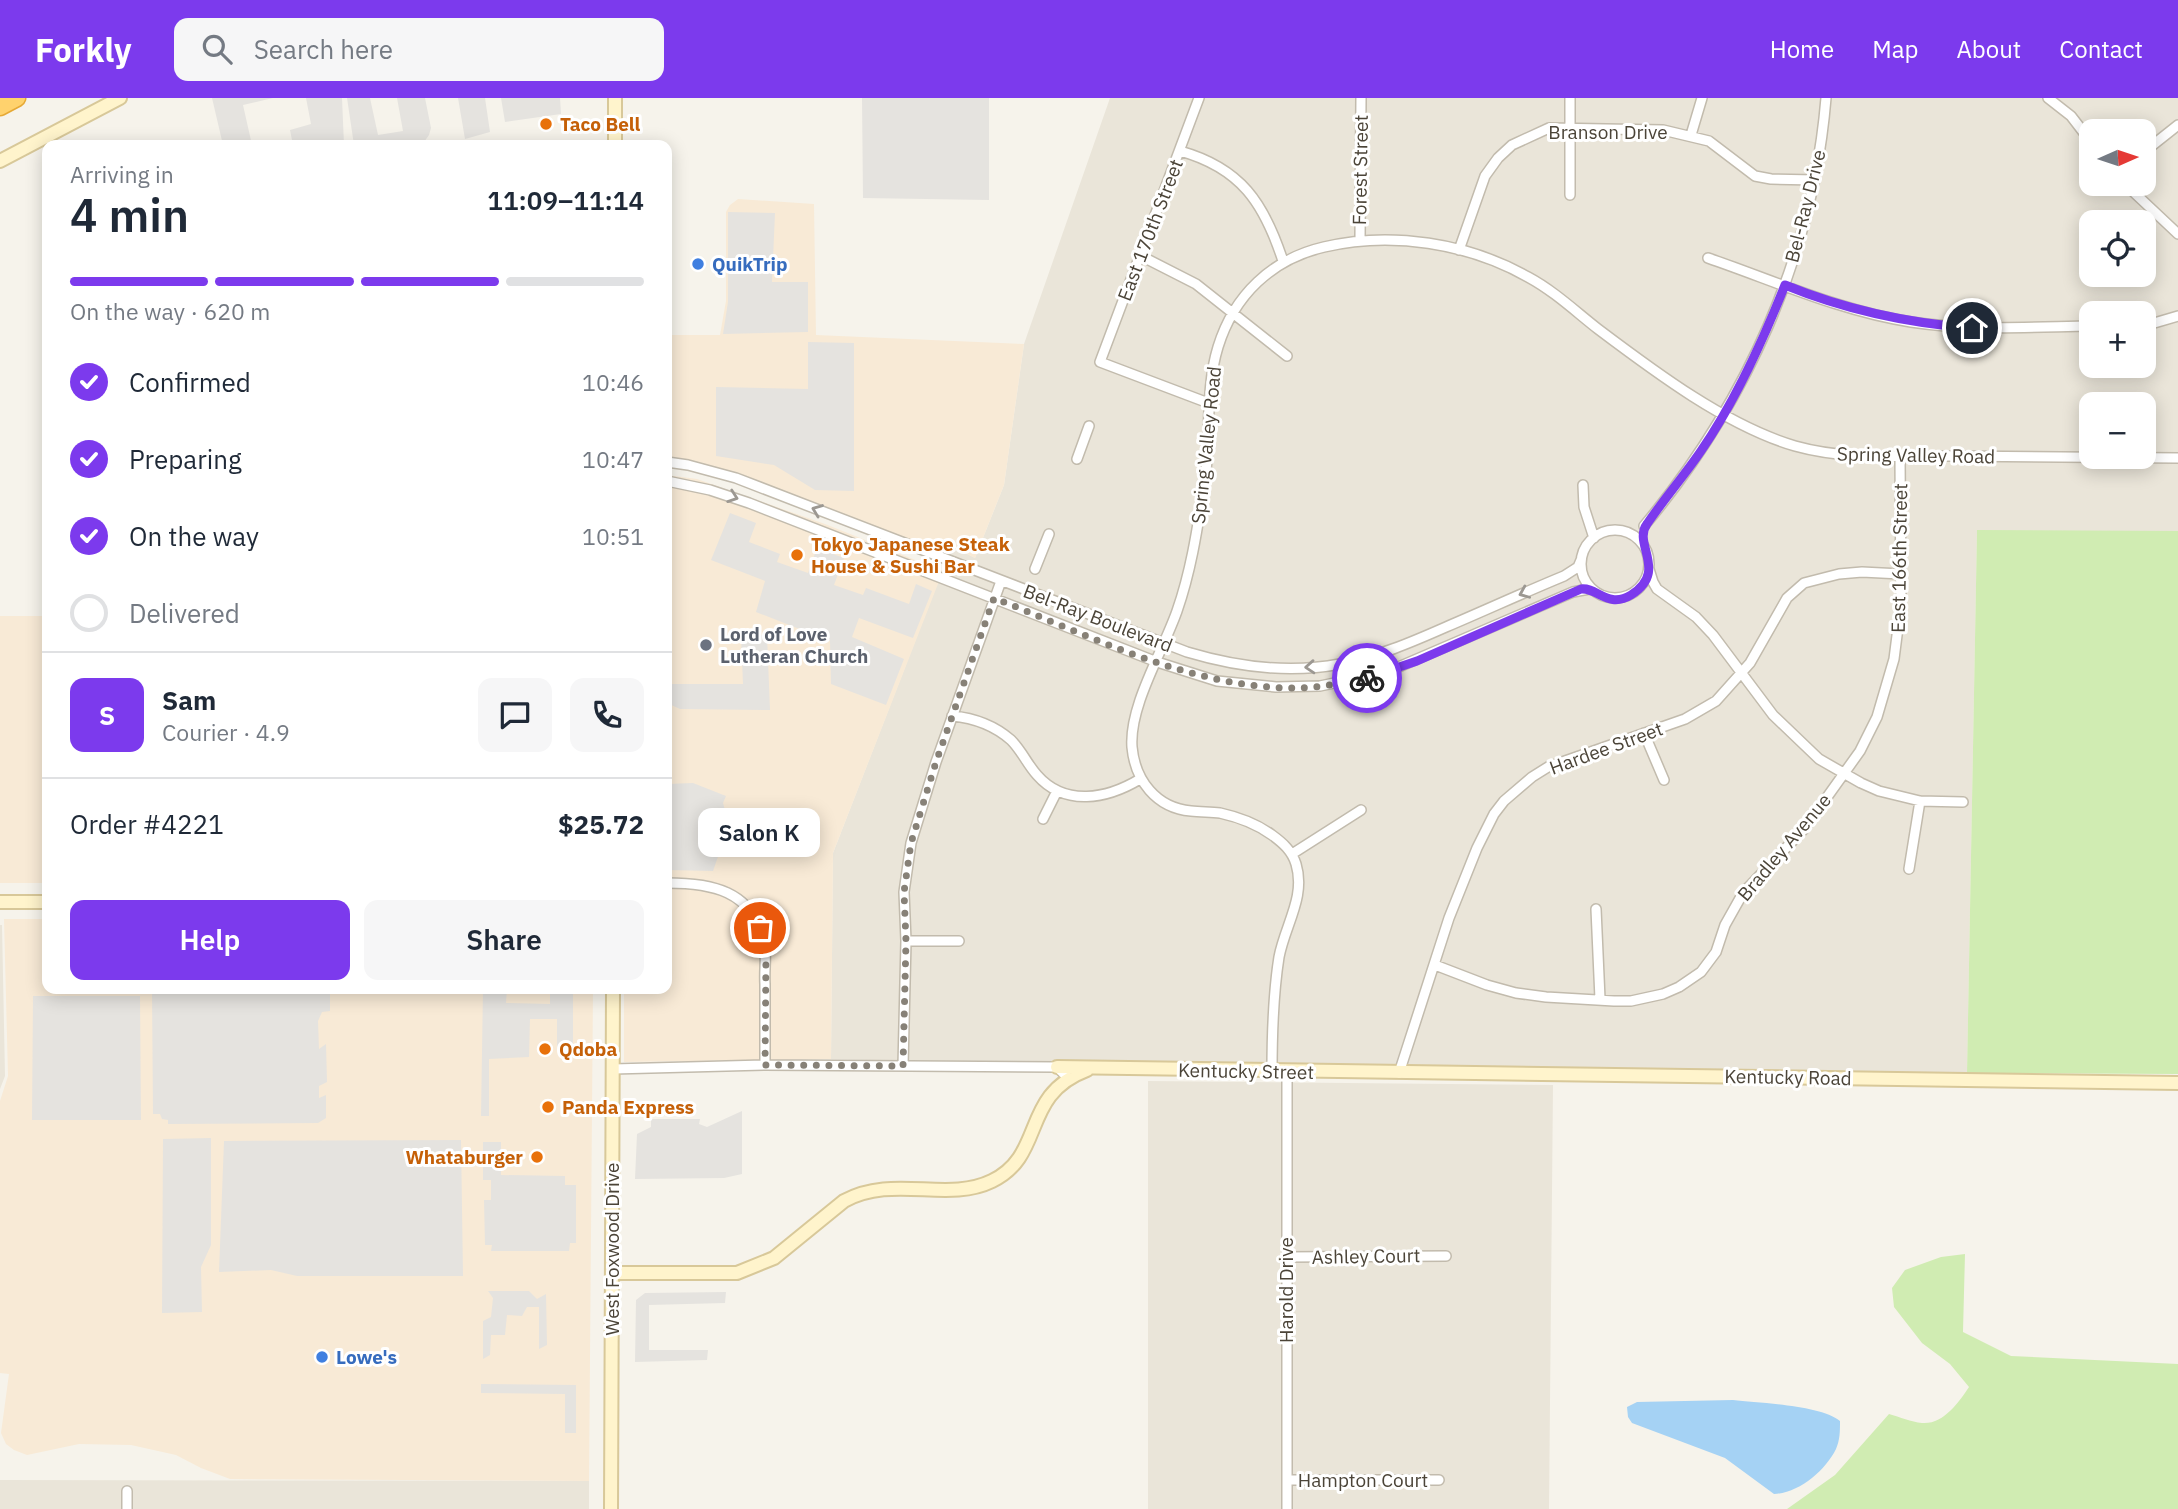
<!DOCTYPE html>
<meta charset="utf-8">
<style>
body{margin:0;font-family:"IBM Plex Sans",sans-serif;background:#f6f6f7;color:#1f2937;height:100vh;display:flex;flex-direction:column;font-size:26px;white-space:nowrap}
*{box-sizing:border-box;margin:0}
p{font-size:23px;color:#747a83}
.icon{flex:none;width:38px;height:38px;fill:none;stroke:currentColor;stroke-width:2;stroke-linecap:round;stroke-linejoin:round}
.map{position:relative;flex:1;overflow:hidden}
.sheet{position:absolute;left:42px;top:42px;width:630px;height:854px;display:flex;flex-direction:column;background:#fff;border-radius:14px;box-shadow:0 4px 18px #0003}
.sheet>*{flex:none}
.needle{width:46px;rotate:87deg}
.controls{position:absolute;left:2079px;top:21px;display:grid;gap:14px}
.controls a{display:grid;place-items:center;width:77px;height:77px;border-radius:14px;background:#fff;box-shadow:0 4px 18px #0003;font-size:35px}
.pin{position:absolute;display:grid;place-items:center;width:60px;height:60px;color:#fff;margin:-30px;border:4px solid #fff;border-radius:50%;box-shadow:0 2px 7px #0007}
.courier{position:absolute;display:grid;place-items:center;width:70px;height:70px;margin:-35px;border:5px solid #7c3aed;border-radius:50%;background:#fff;color:#222;box-shadow:0 2px 9px #0007}
.bubble{position:absolute;height:49px;border-radius:14px;background:#fff;box-shadow:0 4px 18px #0003;font-size:23px;font-weight:600;line-height:49px;text-align:center}
.overview em{font-style:normal;font-weight:600}
.overview div{display:flex;flex-direction:column-reverse}
.overview{display:flex;align-items:center;justify-content:space-between;height:119px;padding:0 28px}
h1{font-size:46px;font-weight:600;line-height:52px}
.bar{display:grid;grid-template-columns:repeat(4,1fr);gap:10px 7px;align-content:center;height:84px;padding:0 28px}
.bar i{height:9px;border-radius:5px;background:#e0e1e3}
.bar .active{background:#7c3aed}
.bar p{grid-column:span 4}
.line{display:flex;align-items:center;gap:18px;padding:0 28px;border-top:2px solid #e0e1e3}
.line div{flex:1}
.round{display:grid;place-items:center;flex:none;width:74px;height:74px;border-radius:14px;background:#f6f6f7}
ol{padding:0 28px;list-style:none}
li{display:flex;align-items:center;gap:21px;height:77px}
li p{margin-inline-start:auto}
li .icon{padding:7px;border-radius:50%;background:#7c3aed;color:#fff;stroke-width:4}
li:last-child{color:#747a83}
li i{width:38px;height:38px;border:4px solid #e0e1e3;border-radius:50%}
.cta{display:flex;gap:14px;margin-top:auto;padding:14px 28px}
.cta a{flex:1;height:80px;border-radius:14px;background:#7c3aed;color:#fff;font-size:28px;font-weight:600;line-height:80px;text-align:center}
.cta a+a{background:#f6f6f7;color:#1f2937}
header{display:flex;align-items:center;gap:42px;box-sizing:border-box;height:98px;padding:0 35px;background:#7c3aed;color:#fff}
header strong{font-size:33px}
nav{display:flex;gap:38px;margin-inline-start:auto;font-size:24px}
.search{width:490px;height:63px;background:#f6f6f7;display:flex;align-items:center;gap:18px;box-sizing:border-box;padding:0 24px;border-radius:14px;color:#747a83;font-size:26px}
.map>svg:first-child{display:block}
</style>
<header>
<strong>Forkly</strong>
<div class="search"><svg class="icon" aria-label="search" viewBox="0 0 24 24"><circle cx="10" cy="10" r="6"/><path d="M15 15l6 6"/></svg>Search here</div>
<nav><a>Home</a><a>Map</a><a>About</a><a>Contact</a></nav>
</header>
<div class="map">
<svg width="2178" height="1411" viewBox="0 0 2178 1411">
<rect width="100%" height="100%" fill="#f6f3eb"/>
<path fill="#eae5d9" fill-rule="evenodd" d="M1110,0h1068v433h-201l-10,542 -937,-9 -199,-5 2,-206 119,-307 23,12 29,-73 20,-141zM2091,33h53v53h-53zM2091,124h53v53h-53zM2091,215h53v53h-53zM2091,306h53v53h-53z
M0,827h2l3,151 -5,13z
M1148,983l405,4 -4,424h-401z
M0,1382l589,1v28h-589z"/>
<path fill="#f8ead6" d="M738,101l76,5 2,131 208,9 -20,141 -29,73 -22,-11 -5,10 -206,-81 -75,-17v-124h53l6,-34v-89l4,-7z
M667,377l30,4 128,45 118,47 -110,282 -2,206 -207,3v-73h43z
M47,518v267h-47v-267z
M4,821h43v70h546l-4,492 -359,-2 -29,-11 -25,-13 -45,-10 -52,-1 -52,11 -13,-5 -8,-6 -5,-11 8,-59 -9,-1v-272l8,-25z"/>
<path fill="#d0ecb2" d="M1977,432l201,1v543l-211,-1z
M1965,1156l-2,78 48,24 167,8v145h-391l48,-34 54,-61c11,3 22,8 33,9 21,2 37,-21 47,-36l-19,-23 -28,-21 -28,-36 -2,-19 13,-18 36,-13z"/>
<path fill="#e5e3df" d="M212,0h61l-30,7 9,40h-29z
M306,0h36l2,47h-51l-3,-15 21,-6z
M347,0h23l8,37 25,-4 -6,-33h28l6,30 -2,7 -7,10h-68z
M458,0h27l5,34 -25,7z
M501,0h59l1,16 -56,8z
M862,0h127v102l-126,-2z
M728,114l47,1 -3,69h36v50l-85,2 5,-32z
M808,244l46,1v148l-39,-1 -41,-25 -58,-9v-69l92,2z
M730,415l26,10 -7,19 31,12 -3,8 31,11 9,-25 27,10 -10,27 29,10 3,-7 43,16 7,-20 16,7 -19,47 -54,-20 -7,19 52,22 -18,46 -55,-21 -1,-43 -74,-29 9,-31 -54,-21z
M767,537l3,75 -90,-1 -13,-6v-19h76l-2,-48z
M693,685l33,13 -3,7 6,22 -16,46 -46,-1v-86z
M152,891h178v22l-8,1 -4,9 1,28 7,-5 1,38 -8,4v12l7,-3v23l-8,5 -150,1v-4l-6,-1 -2,-5h-7z
M483,891h24l-1,14 44,1v-15h23v62l-16,1v-33h-27l-1,38 -40,2v57h-8z
M33,898h107l1,124h-109z
M742,1013v63l-18,4 -89,1 2,-45 14,-7v-8h49l-1,5 8,3z
M211,1040v107l-10,22 1,45 -40,1 1,-174z
M461,1042l2,136h-166l-26,-6 -52,2 5,-131z
M483,1044h18v33l64,1v9h11v58h-6l-1,8h-78l1,-6h-7l-1,-45h7v-20h-8z
M488,1193h41l8,8 9,-5 1,51 -8,4v-42h-12l-5,9 -15,-1 -2,20h-14l-1,20 -7,4v-38l8,-4 2,-19z
M726,1194l-1,11 -76,2v45h59l-1,10 -72,2 1,-62 9,-7z
M481,1286l95,1v48h-11v-39l-84,-1z"/>
<path fill="#a5d2f4" d="M1733,1302c26,3 88,5 107,21 0,10 0,19 -4,28 -11,22 -37,44 -62,45l-49,-36 -93,-35 -4,-6 -1,-10 10,-5z"/>
<g fill="none" stroke-linecap="round" stroke-linejoin="round">
<g stroke="#c2bbad" stroke-width="12">
<path id="street" d="M1199,0l-99,264 111,42
M2048,0l23,18 20,26
M1691,37l11,-37
M1180,53c61,17 84,52 103,110
M2144,54l34,-27
M2125,86l53,50
M1570,97v-97
M1360,143l1,-143
M1459,152l26,-74 13,-18 14,-13 37,-17 114,2 46,11 46,35 16,3 44,1
M1141,158l55,28 91,72
M1708,160c67,23 132,53 203,64 59,9 120,5 180,4
M2144,228l34,-10
M1077,361l12,-33
M667,364l21,3 48,13 451,174c50,15 101,22 153,12 37,-7 72,-22 106,-37 40,-17 79,-35 118,-51l14,-9 3,-7
M667,383l43,9 39,13 408,159 60,19 59,6 44,-1 67,-14 186,-80 16,-3
M1583,387l1,22 10,31
M1644,428c101,-121 169,-269 182,-428
M1581 466a34 34 0 1 1 68 0a34 34 0 1 1-68 0Z
M1035,471l14,-35
M1649,471l4,13 4,7 39,28 17,18 60,80 46,44 42,24 18,8 41,10 43,1
M952,618c22,2 43,10 59,24 11,11 16,24 26,35 28,32 70,24 103,4
M1644,635l20,47
M1043,721l14,-28
M1292,756l69,-44
M1909,771l11,-68
M667,785c44,0 85,7 97,58 3,14 0,28 1,43 0,27 0,54 0,81
M1596,811l4,90
M906,843h53
M1435,867l52,20 29,8 30,4 68,4h17l32,-7 16,-7 22,-15 15,-20 9,-27 18,-32 62,-65 55,-77 17,-34 17,-58 7,-55 -1,-148
M903,968l3,-125 -2,-49 7,-49 25,-81 65,-181
M613,971l152,-4 292,2 12,12
M1287,973v438
M1272,974c0,-39 1,-77 7,-115 6,-32 27,-60 17,-93 -4,-13 -13,-21 -24,-29 -15,-11 -34,-18 -52,-22 -10,-1 -19,-1 -29,-2 -35,-3 -56,-31 -59,-64 -3,-41 31,-96 45,-136 15,-43 21,-87 28,-131 6,-44 0,-91 13,-133 16,-52 54,-88 106,-100 67,-16 144,-4 204,30 26,14 47,34 70,52 57,43 129,97 197,117 50,14 101,10 153,10 76,1 153,2 230,2
M1399,975l50,-155 28,-70 17,-34 10,-13 28,-24 16,-10 137,-48 31,-18 34,-38 37,-65 17,-15 35,-9 23,-2 39,2
M1286,1159l160,-1
M1287,1382h152
M127,1393v18"/>
</g>
<g stroke="#d8c899" stroke-width="16">
<path id="secondary" d="M615,47v-47
M0,63l120,-63
M0,804h47
M1057,969l1121,16
M612,1175h125l37,-15 70,-57c49,-27 103,2 148,-20 54,-26 28,-86 95,-111
M611,1411l2,-520"/>
</g>
<g stroke="#e6a935" stroke-width="19">
<path id="highway" d="M0,9l17,-9"/>
</g>
<use href="#street" stroke="#fff" stroke-width="9"/>
<use href="#secondary" stroke="#fff4cc" stroke-width="12"/>
<use href="#highway" stroke="#ffd26d" stroke-width="16"/>
</g>
<defs><path id="oneway-chevron" d="M-2-3.5L2.5 0L-2 3.5" fill="none" stroke-width="1.6" stroke-linecap="round" stroke-linejoin="round" transform="scale(1.75)"/></defs>
<g stroke="#9c9892">
<use href="#oneway-chevron" transform="translate(733 399) rotate(19)"/>
<use href="#oneway-chevron" transform="translate(817 412) rotate(-159)"/>
<use href="#oneway-chevron" transform="translate(1524 495) rotate(157)"/>
<use href="#oneway-chevron" transform="translate(1310 569) rotate(176)"/>
</g>
<g fill="none" stroke-linecap="round" stroke-linejoin="round">
<path stroke="#878177" stroke-width="7" stroke-dasharray="0 12.6" d="M760,830l6,26 -1,111 138,1 3,-125 -2,-49 7,-49 25,-81 58,-164c94,37 197,90 299,90 25,0 50,-5 74,-10"/>
<path stroke="#7c3aed" stroke-width="9" d="M1367,580l50,-17 164,-72c16,-2 27,20 50,6 38,-24 1,-51 16,-71 17,-25 37,-48 54,-73 35,-51 61,-108 84,-166 61,25 121,38 187,43"/>
</g>
<g fill="#e8710a" stroke="#fff" stroke-width="2.5">
<circle cx="546" cy="26" r="7"/>
<circle cx="797" cy="457" r="7"/>
<circle cx="545" cy="951" r="7"/>
<circle cx="548" cy="1009" r="7"/>
<circle cx="537" cy="1059" r="7"/>
</g>
<g fill="#3f7fe0" stroke="#fff" stroke-width="2.5">
<circle cx="698" cy="166" r="7"/>
<circle cx="322" cy="1259" r="7"/>
</g>
<circle fill="#6b7280" stroke="#fff" stroke-width="2.5" cx="706" cy="547" r="7"/>
<g text-anchor="middle" dominant-baseline="central" stroke-width="6" stroke-linejoin="round" paint-order="stroke">
<g font-size="19" font-weight="bold" fill="#c56008" stroke="#fff" text-anchor="start">
<text x="560" y="26">Taco Bell</text>
<text x="811" y="446">Tokyo Japanese Steak<tspan x="811" dy="22">House &amp; Sushi Bar</tspan></text>
<text x="559" y="951">Qdoba</text>
<text x="562" y="1009">Panda Express</text>
<text x="523" y="1059" text-anchor="end">Whataburger</text>
</g>
<g font-size="19" fill="#4b4438" stroke="#fff">
<text x="1608" y="34">Branson Drive</text>
<text transform="translate(1360 72) rotate(-89)">Forest Street</text>
<text transform="translate(1805 108) rotate(-76)">Bel-Ray Drive</text>
<text transform="translate(1150 132) rotate(-69)">East 170th Street</text>
<text transform="translate(1206 347) rotate(-84)">Spring Valley Road</text>
<text transform="translate(1916 357) rotate(1)">Spring Valley Road</text>
<text transform="translate(1899 460) rotate(-89)">East 166th Street</text>
<text transform="translate(1098 520) rotate(21)">Bel-Ray Boulevard</text>
<text transform="translate(1606 650) rotate(-20)">Hardee Street</text>
<text transform="translate(1784 749) rotate(-50)">Bradley Avenue</text>
<text transform="translate(1246 973) rotate(1)">Kentucky Street</text>
<text transform="translate(1788 979) rotate(1)">Kentucky Road</text>
<text transform="translate(612 1151) rotate(-90)">West Foxwood Drive</text>
<text transform="translate(1366 1158) rotate(-1)">Ashley Court</text>
<text transform="translate(1286 1192) rotate(-90)">Harold Drive</text>
<text x="1363" y="1382">Hampton Court</text>
</g>
<g font-size="19" font-weight="bold" fill="#366cbe" stroke="#fff" text-anchor="start">
<text x="712" y="166">QuikTrip</text>
<text x="336" y="1259">Lowe's</text>
</g>
<g font-size="19" font-weight="bold" fill="#5b616d" stroke="#fff" text-anchor="start">
<text x="720" y="536">Lord of Love<tspan x="720" dy="22">Lutheran Church</tspan></text>
</g>
</g>
</svg>
<div class="controls">
<a><svg class="needle" viewBox="-14 -14 28 28"><path d="M0-13l5 13h-10z" fill="#e53935"/><path d="M0 13l5-13h-10z" fill="#747a83"/></svg></a>
<a><svg class="icon" aria-label="locate" viewBox="0 0 24 24"><circle cx="12" cy="12" r="6"/><path d="M12 2v4M12 18v4M2 12h4M18 12h4"/></svg></a>
<a>+</a>
<a>−</a>
</div>
<div class="pin" style="left:760px;top:830px;background:#ea580c"><svg class="icon" aria-label="bag" viewBox="0 0 24 24"><path d="M5 8h14l-1 12H6zM9 8a3 3 0 0 1 6 0"/></svg></div>
<div class="pin" style="left:1972px;top:230px;background:#1f2937"><svg class="icon" aria-label="home" viewBox="0 0 24 24"><path d="M3 11l9-7 9 7M6 9v11h12V9"/></svg></div>
<div class="courier" style="left:1367px;top:580px"><svg class="icon" aria-label="bike" viewBox="0 0 24 24"><circle cx="6" cy="16" r="4"/><circle cx="18" cy="16" r="4"/><path d="M6 16l4-8h5l3 8M10 8l3 8H6M13 5h3"/></svg></div>
<div class="bubble" style="left:698px;top:710px;width:122px">Salon K</div>
<section class="sheet">
<div class="overview"><div><h1>4 min</h1><p>Arriving in</p></div><em>11:09–11:14</em></div>
<div class="bar"><i class="active"></i><i class="active"></i><i class="active"></i><i></i><p>On the way · 620 m</p></div>
<ol>
<li><svg class="icon" aria-label="check" viewBox="0 0 24 24"><path d="M5 12l5 5 9-10"/></svg>Confirmed<p>10:46</p></li>
<li><svg class="icon" aria-label="check" viewBox="0 0 24 24"><path d="M5 12l5 5 9-10"/></svg>Preparing<p>10:47</p></li>
<li><svg class="icon" aria-label="check" viewBox="0 0 24 24"><path d="M5 12l5 5 9-10"/></svg>On the way<p>10:51</p></li>
<li><i></i>Delivered</li>
</ol>
<div class="line" style="height:126px"><b class="round" style="background:#7c3aed;color:#fff">S</b><div><b>Sam</b><p>Courier · 4.9</p></div><a class="round"><svg class="icon" aria-label="chat" viewBox="0 0 24 24"><path d="M4 5h16v11H9l-5 4z"/></svg></a><a class="round"><svg class="icon" aria-label="phone" viewBox="0 0 24 24"><path d="M5 4h4l2 5-3 2q2 4 5 5l2-3 5 2v4C11 20 4 13 5 4z"/></svg></a></div>
<div class="line" style="height:91px"><div>Order #4221</div><b>$25.72</b></div>
<div class="cta"><a>Help</a><a>Share</a></div>
</section>
</div>
